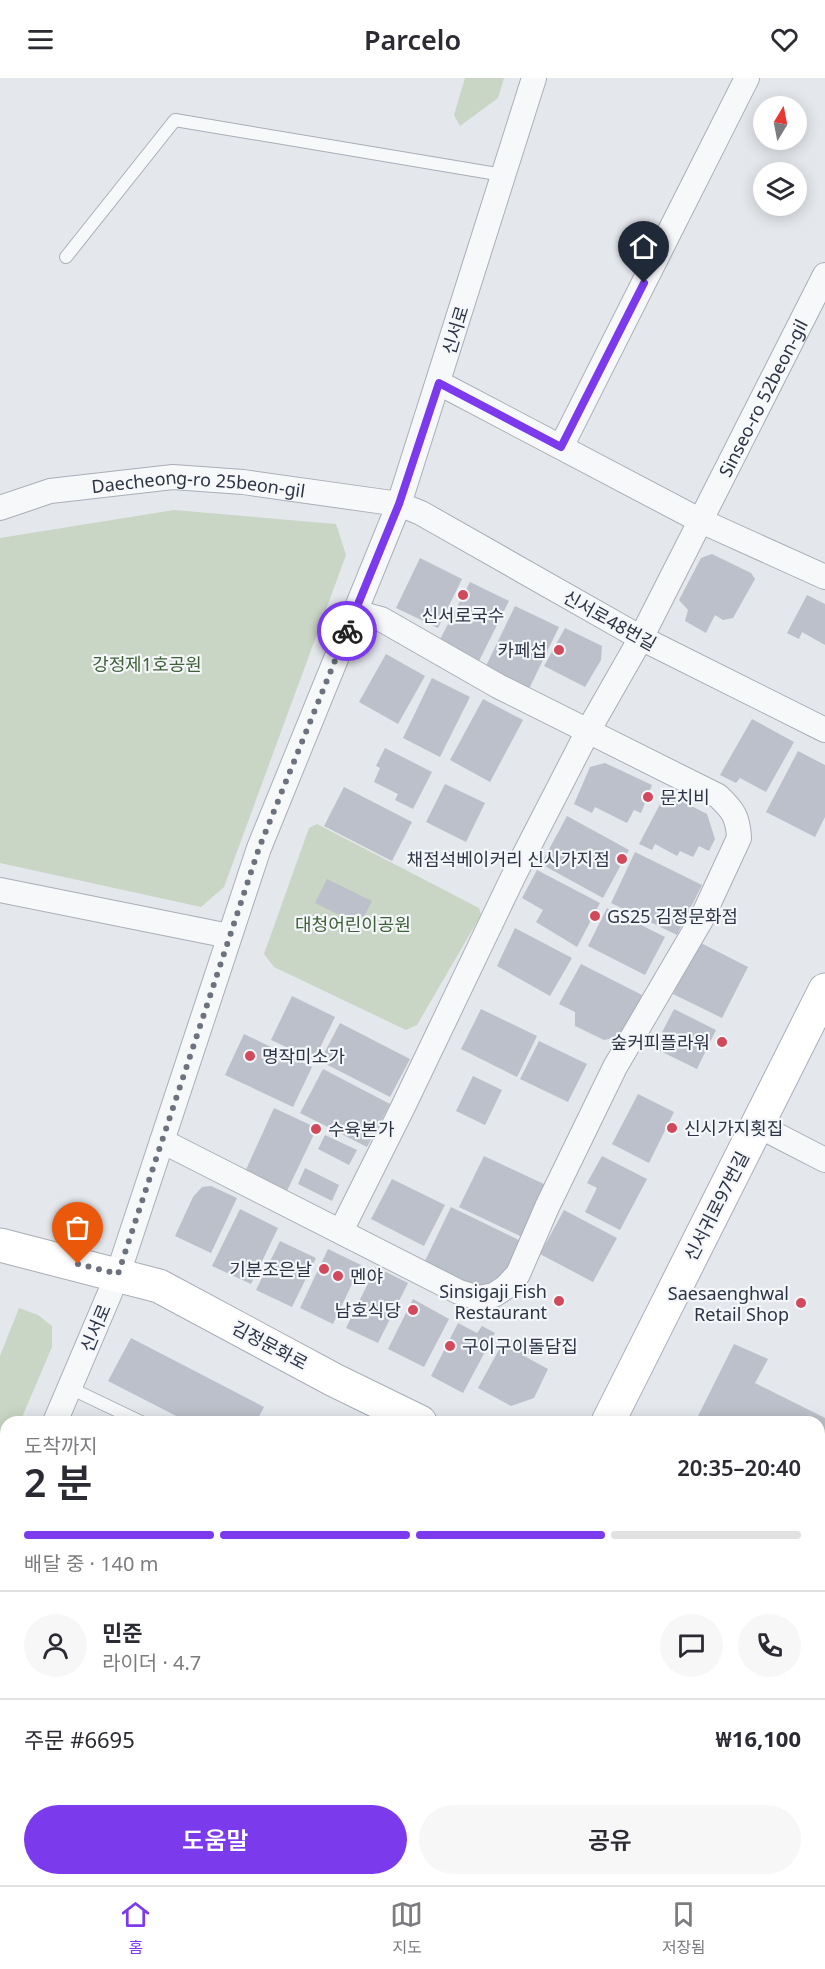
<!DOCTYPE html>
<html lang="ko">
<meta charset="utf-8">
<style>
body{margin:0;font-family:"Noto Sans","Noto Sans KR",sans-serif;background:#f7f7f7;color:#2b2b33;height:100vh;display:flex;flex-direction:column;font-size:22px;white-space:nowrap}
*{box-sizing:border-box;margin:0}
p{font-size:20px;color:#7c7c81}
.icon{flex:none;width:33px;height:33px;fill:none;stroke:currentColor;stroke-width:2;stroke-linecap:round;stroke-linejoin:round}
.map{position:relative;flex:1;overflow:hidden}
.side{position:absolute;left:0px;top:1338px;width:825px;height:470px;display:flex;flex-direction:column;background:#fff;border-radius:18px 18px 0 0;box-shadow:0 3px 15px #0003}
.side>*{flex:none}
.needle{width:39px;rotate:10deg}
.tools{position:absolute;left:753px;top:18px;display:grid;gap:12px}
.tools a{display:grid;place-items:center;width:54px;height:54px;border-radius:50%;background:#fff;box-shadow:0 3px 15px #0003;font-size:30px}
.pin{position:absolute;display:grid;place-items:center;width:51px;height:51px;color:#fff;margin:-62px -26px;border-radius:50% 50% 50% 0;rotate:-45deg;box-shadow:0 0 6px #0007}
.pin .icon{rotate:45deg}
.courier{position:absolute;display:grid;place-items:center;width:60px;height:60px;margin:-30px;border:4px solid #7c3aed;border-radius:50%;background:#fff;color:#222;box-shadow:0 2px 8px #0007}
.head em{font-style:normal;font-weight:600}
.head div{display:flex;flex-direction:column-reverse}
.head{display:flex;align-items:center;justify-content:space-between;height:102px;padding:0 24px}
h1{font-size:39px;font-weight:600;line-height:45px}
.bar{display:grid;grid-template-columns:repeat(4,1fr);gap:9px 6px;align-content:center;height:72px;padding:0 24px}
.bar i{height:8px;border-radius:4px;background:#e1e1e2}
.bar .current{background:#7c3aed}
.bar p{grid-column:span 4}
.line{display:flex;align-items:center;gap:15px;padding:0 24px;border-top:2px solid #e1e1e2}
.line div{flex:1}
.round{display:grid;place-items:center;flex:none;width:63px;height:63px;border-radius:32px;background:#f7f7f7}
.primary-button{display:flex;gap:12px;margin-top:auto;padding:12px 24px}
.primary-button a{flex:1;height:69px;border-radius:36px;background:#7c3aed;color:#fff;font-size:24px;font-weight:600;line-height:69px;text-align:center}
.primary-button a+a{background:#f7f7f7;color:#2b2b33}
header{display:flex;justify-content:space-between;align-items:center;height:78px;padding:0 24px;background:#fff;font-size:27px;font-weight:600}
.menu{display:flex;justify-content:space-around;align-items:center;height:84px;border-top:2px solid #e1e1e2;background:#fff;font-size:16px;color:#7c7c81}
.menu a{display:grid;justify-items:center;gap:3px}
.menu .current{color:#7c3aed}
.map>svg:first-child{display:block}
</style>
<header><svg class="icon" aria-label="menu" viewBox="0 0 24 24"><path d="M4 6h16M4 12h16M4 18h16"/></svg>Parcelo<svg class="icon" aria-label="heart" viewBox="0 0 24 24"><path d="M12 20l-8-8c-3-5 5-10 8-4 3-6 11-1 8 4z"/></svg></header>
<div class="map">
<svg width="825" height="1807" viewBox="0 0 825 1807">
<rect width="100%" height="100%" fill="#e4e7ec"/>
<path fill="#c9d6c5" d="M465,0h39l-6,20 -38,28 -6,-11z
M174,432l162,14 10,31 -122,332 -23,20 -201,-44v-325z
M317,746l162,84 2,7 -64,110 -11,5 -132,-63 -10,-13 45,-126z
M19,1230l19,7 14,11v21l-32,75h-14v34l-6,14v-114z"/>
<path fill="#bbc0ca" d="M712,476l39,19 4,6 -22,39 -10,2 -8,-5 -9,18 -21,-12 3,-11 -9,-10 22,-42z
M420,480l42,21 -24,49 -42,-20z
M470,504l39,19 -33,66 -40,-20z
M807,517l18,9v41l-23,-13 -3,7 -12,-6z
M515,528l44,21 -31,64 -44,-21z
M565,550l37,18 -1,14 -16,27 -41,-21z
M386,576l39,22 -27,48 -39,-22z
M432,600l38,19 -30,60 -37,-19z
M483,621l40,21 -33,62 -40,-22z
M752,641l42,23 -28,50 -26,-14 -4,5 -16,-8z
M385,670l47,24 -19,37 -18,-9 3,-6 -24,-12 6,-14 -4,-2z
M798,673l27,14v52l-10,20 -49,-25z
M605,685l47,22 -11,28 -7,-3 -7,13 -32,-16 -3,6 -18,-9 16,-37z
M445,706l40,19 -19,39 -40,-20z
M344,709l68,35 -20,39 -68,-35z
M666,715l41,21 8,25 -6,12 -10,-5 -6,11 -13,-6 -3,5 -22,-12 -3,6 -13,-6z
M567,738l62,34 -26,48 -62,-34z
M635,774l67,33 -25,50 -66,-32z
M537,792l63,33 -23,44 -41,-25 7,-12 -21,-12z
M327,801l45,22 -12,24 -45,-22z
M607,830l58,29 -20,38 -57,-29z
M515,850l57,30 -22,38 -53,-30z
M699,864l49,25 -26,51 -49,-24z
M581,886l61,31 -20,41 -18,4 -29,-14v-14l-16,-8z
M292,918l43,21 -21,43 -43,-20z
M481,931l56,27 -20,41 -56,-28z
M674,931l42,21 -19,39 -43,-21z
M340,945l70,36 -20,38 -70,-36z
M244,956l68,33 -19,40 -68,-32z
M539,963l48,23 -19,38 -48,-23z
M323,991l67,35 -23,43 -67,-34z
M473,998l29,14 -17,35 -29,-14z
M638,1016l36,18 -25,51 -37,-19z
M274,1030l43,20 -31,65 -42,-19z
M325,1057l32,15 -8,15 -31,-16z
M484,1078l62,29 -24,52 -63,-30z
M602,1078l45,23 -27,51 -35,-18 12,-24 -10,-5z
M305,1090l34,17 -7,16 -34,-17z
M392,1101l53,26 -21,41 -53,-27z
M211,1108l26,12 -26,55 -36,-17 18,-39 9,-10z
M451,1129l70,34 -21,41 -22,6 -53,-27z
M240,1131l38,19 -27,56 -39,-18z
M564,1132l53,28 -24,44 -53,-28z
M280,1163l36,17 -24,49 -36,-17z
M328,1171l33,16 -28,59 -33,-16z
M376,1189l32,16 -30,60 -32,-15z
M413,1221l36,20 -25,48 -36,-18z
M458,1245l19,10 5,-7 13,7 -32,60 -32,-17z
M131,1260l133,69 -8,15h-68l-80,-41z
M509,1261l22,11 -5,7 22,12 -14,29 -23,8 -33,-18 24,-44 3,2z
M734,1266l34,15 -13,24 70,35v133l-6,-4v-125h-124z
M1,1572l5,2v44l-6,-2z
M819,1622l6,3v51l-6,-3z
M0,1682l6,3v48l-6,-3z
M819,1743l6,3v49l-6,-3z
M0,1775l6,3v24h23l-3,5h-26z
M78,1802l12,5h-14z
M183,1802h41l-2,5h-26z
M255,1802h47l-2,5h-47z
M470,1802h22l11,5h-36z
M635,1802h69l-3,5h-55z"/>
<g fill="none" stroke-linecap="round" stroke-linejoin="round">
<g stroke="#a9aeb7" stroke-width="14">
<path id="lane" d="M66,179l109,-137 328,55
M70,1310l71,34
M0,1646l6,3
M819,1706l6,3
M67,1807l2,-5
M248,1807l2,-5
M749,1807l3,-5"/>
</g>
<g stroke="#a9aeb7" stroke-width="26">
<g id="street">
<path d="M439,305l262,138 124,56"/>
<path d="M561,369l186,-369"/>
<path id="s1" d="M0,430l50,-17 123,-14 70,5 156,22 22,9 220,125 184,92"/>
<path d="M0,812l229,46"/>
<path d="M757,1047l68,35"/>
<path d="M162,1063l297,151 20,6 15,-3 12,-8 12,-13 29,-67 68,-140 86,-147 38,-82c-1,-21 -6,-28 -21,-42l-220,-110 -117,-67 -26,-7"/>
<path id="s2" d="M341,1153l62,-124 111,-232 74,-144 53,-93 184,-363"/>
<path d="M55,1344l63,-148 141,-426 140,-344 135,-426"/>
<path d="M0,1476l6,-15"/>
</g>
</g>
<g stroke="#a9aeb7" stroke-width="35">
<path id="secondary" d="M0,1167l159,41 175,94 86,42
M608,1344l217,-432
M819,1546l6,3
M379,1807l3,-5"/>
</g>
<use href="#lane" stroke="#f7f8fa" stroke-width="12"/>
<use href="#street" stroke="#f7f8fa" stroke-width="24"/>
<use href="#secondary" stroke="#fff" stroke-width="33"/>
</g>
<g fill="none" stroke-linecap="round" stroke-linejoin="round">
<path stroke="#6c737f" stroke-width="6" stroke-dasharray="0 10.8" d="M78,1186l40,10 141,-426 88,-217"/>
<path stroke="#7c3aed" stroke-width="8" d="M347,553l52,-127 40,-121 122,64 83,-164"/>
</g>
<g fill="#d1495b" stroke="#f4f6f9" stroke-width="2">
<circle cx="463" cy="517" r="6"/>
<circle cx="559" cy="572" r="6"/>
<circle cx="648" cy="719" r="6"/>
<circle cx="622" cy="781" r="6"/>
<circle cx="595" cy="838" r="6"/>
<circle cx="722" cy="964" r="6"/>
<circle cx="250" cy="978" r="6"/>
<circle cx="672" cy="1050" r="6"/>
<circle cx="316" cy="1051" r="6"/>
<circle cx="324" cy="1191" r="6"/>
<circle cx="338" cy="1198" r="6"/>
<circle cx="559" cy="1223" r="6"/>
<circle cx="801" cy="1225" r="6"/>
<circle cx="413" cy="1232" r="6"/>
<circle cx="450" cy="1268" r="6"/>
</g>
<g text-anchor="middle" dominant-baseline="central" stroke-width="4.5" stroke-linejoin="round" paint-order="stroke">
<g font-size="18" fill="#2b3445" stroke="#f4f6f9">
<text transform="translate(455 252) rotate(-73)">신서로</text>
<text stroke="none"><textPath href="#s2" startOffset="934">Sinseo-ro 52beon-gil</textPath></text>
<text stroke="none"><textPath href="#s1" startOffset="202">Daecheong-ro 25beon-gil</textPath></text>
<text transform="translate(610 542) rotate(29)">신서로48번길</text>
<text transform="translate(716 1128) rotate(-63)">신서귀로97번길</text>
<text transform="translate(95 1250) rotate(-67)">신서로</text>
<text transform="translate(270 1267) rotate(28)">김정문화로</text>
</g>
<g font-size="18" fill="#2b3445" stroke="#f4f6f9" text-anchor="end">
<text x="463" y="537" text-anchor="middle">신서로국수</text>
<text x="547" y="572">카페섭</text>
<text x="660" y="719" text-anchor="start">문치비</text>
<text x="610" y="781">채점석베이커리 신시가지점</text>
<text x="607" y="838" text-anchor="start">GS25 김정문화점</text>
<text x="710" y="964">숲커피플라워</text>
<text x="262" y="978" text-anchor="start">명작미소가</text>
<text x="684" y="1050" text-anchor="start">신시가지횟집</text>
<text x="328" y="1051" text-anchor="start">수육본가</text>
<text x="312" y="1191">기분조은날</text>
<text x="350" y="1198" text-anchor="start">멘야</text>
<text x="547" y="1213">Sinsigaji Fish<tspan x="547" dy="21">Restaurant</tspan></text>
<text x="789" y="1215">Saesaenghwal<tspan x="789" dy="21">Retail Shop</tspan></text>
<text x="401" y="1232">남호식당</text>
<text x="462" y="1268" text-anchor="start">구이구이돌담집</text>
</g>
<g font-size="18" fill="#3f6138" stroke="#f4f6f9">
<text x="147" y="586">강정제1호공원</text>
<text x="353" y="846">대청어린이공원</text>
</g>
</g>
</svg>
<div class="tools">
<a><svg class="needle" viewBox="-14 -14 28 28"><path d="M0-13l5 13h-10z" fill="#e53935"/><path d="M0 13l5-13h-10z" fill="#7c7c81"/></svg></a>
<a><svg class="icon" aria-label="layers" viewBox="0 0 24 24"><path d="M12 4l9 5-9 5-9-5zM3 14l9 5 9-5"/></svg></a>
</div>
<div class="pin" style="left:78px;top:1186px;background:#ea580c"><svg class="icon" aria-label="bag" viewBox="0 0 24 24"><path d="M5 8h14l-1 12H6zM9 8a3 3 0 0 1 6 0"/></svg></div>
<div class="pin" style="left:644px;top:205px;background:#1f2937"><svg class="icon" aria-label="home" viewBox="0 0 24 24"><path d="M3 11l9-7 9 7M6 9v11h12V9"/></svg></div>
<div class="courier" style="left:347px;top:553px"><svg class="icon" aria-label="bike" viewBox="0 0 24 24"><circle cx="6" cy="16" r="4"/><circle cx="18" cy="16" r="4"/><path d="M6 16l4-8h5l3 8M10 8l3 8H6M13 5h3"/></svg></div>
<section class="side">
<div class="head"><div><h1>2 분</h1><p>도착까지</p></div><em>20:35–20:40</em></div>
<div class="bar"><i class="current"></i><i class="current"></i><i class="current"></i><i></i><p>배달 중 · 140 m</p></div>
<div class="line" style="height:108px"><a class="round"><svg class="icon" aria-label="person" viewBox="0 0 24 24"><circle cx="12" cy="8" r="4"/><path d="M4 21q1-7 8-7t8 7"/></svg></a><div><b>민준</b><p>라이더 · 4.7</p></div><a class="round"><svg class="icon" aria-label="chat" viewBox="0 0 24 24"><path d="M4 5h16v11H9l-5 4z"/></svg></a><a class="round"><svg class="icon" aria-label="phone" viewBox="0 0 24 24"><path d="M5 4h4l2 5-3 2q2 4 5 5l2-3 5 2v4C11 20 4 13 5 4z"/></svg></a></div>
<div class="line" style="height:78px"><div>주문 #6695</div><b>₩16,100</b></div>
<div class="primary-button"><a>도움말</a><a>공유</a></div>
</section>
</div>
<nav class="menu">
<a class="current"><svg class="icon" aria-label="home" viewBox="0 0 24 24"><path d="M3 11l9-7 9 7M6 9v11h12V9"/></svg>홈</a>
<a><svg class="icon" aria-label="map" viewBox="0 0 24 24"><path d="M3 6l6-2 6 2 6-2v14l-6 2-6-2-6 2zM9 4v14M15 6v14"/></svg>지도</a>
<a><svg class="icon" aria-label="saved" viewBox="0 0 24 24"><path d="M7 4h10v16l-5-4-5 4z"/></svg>저장됨</a>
</nav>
